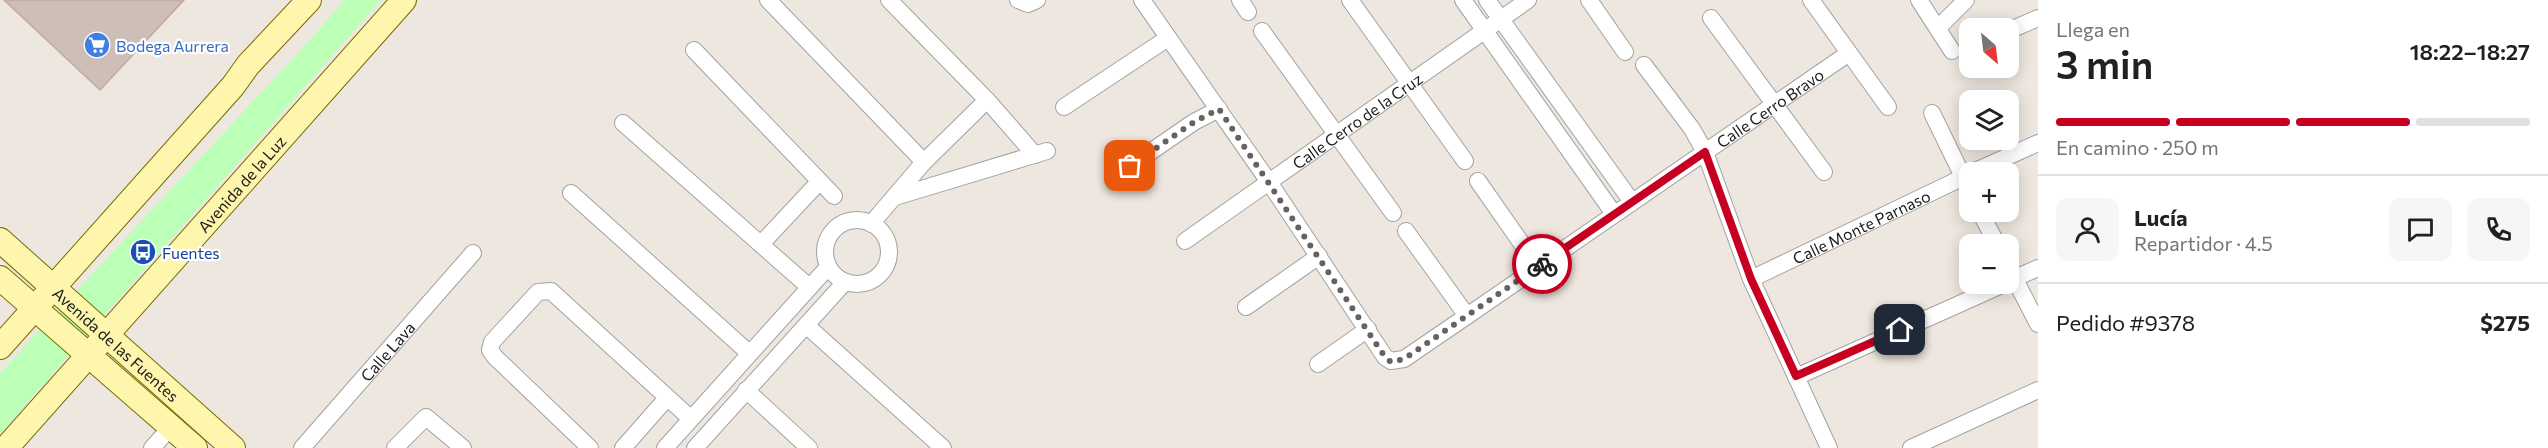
<!DOCTYPE html>
<html lang="es">
<meta charset="utf-8">
<style>
body{margin:0;font-family:Commissioner,sans-serif;background:#f6f6f6;color:#202124;height:100vh;display:flex;flex-direction:column;font-size:22px;white-space:nowrap}
*{box-sizing:border-box;margin:0}
p{font-size:20px;color:#757577}
.icon{flex:none;width:33px;height:33px;fill:none;stroke:currentColor;stroke-width:2;stroke-linecap:round;stroke-linejoin:round}
.map{position:relative;flex:1;overflow:hidden}
.panel{display:flex;flex-direction:column;background:#fff;width:510px}
.panel>*{flex:none}
.needle{width:39px;rotate:152deg}
.buttons{position:absolute;left:1959px;top:18px;display:grid;gap:12px}
.buttons a{display:grid;place-items:center;width:60px;height:60px;border-radius:12px;background:#fff;box-shadow:0 3px 15px #0003;font-size:30px}
.pin{position:absolute;display:grid;place-items:center;width:51px;height:51px;color:#fff;margin:-26px;border-radius:12px;box-shadow:0 3px 9px #0006}
.courier{position:absolute;display:grid;place-items:center;width:60px;height:60px;margin:-30px;border:4px solid #c70021;border-radius:50%;background:#fff;color:#222;box-shadow:0 2px 8px #0007}
.head em{font-style:normal;font-weight:600}
.head div{display:flex;flex-direction:column-reverse}
.head{display:flex;align-items:center;justify-content:space-between;height:102px;padding:0 18px}
h1{font-size:39px;font-weight:600;line-height:45px}
.bar{display:grid;grid-template-columns:repeat(4,1fr);gap:9px 6px;align-content:center;height:72px;padding:0 18px}
.bar i{height:8px;border-radius:4px;background:#e0e0e0}
.bar .on{background:#c70021}
.bar p{grid-column:span 4}
.line{display:flex;align-items:center;gap:15px;padding:0 18px;border-top:2px solid #e0e0e0}
.line div{flex:1}
.round{display:grid;place-items:center;flex:none;width:63px;height:63px;border-radius:12px;background:#f6f6f6}
main{display:flex;flex:1;min-height:0}
.map>svg:first-child{display:block}
</style>
<main>
<div class="map">
<svg width="2038" height="448" viewBox="0 0 2038 448">
<rect width="100%" height="100%" fill="#eee7df"/>
<path fill="#bcffb6" d="M344,0h37l-381,434v-61l313,-336z"/>
<path fill="#cebeb8" stroke="#c1a9a0" stroke-width="1.5" d="M4,0h180l-84,90z"/>
<g fill="none" stroke-linecap="round" stroke-linejoin="round">
<g stroke="#a2a2a2" stroke-width="18">
<g id="street">
<path d="M768,0l156,162"/>
<path d="M889,0l98,100 48,55"/>
<path d="M1018,0l10,4 9,-4"/>
<path id="s1" d="M1142,0l127,182 116,175 6,4 13,-2 63,-43 382,-263"/>
<path d="M1240,0l8,12"/>
<path d="M1350,0l115,161"/>
<path d="M1463,0l151,214"/>
<path d="M1487,0l145,202"/>
<path d="M1589,0l36,52"/>
<path d="M1811,0l77,107"/>
<path d="M1919,0l33,51"/>
<path d="M1711,18l113,154"/>
<path d="M1938,28l28,-28"/>
<path d="M1262,31l131,182"/>
<path d="M2008,31l30,-13"/>
<path d="M694,50l140,146"/>
<path d="M1644,65l48,64 13,23 46,127 78,169"/>
<path d="M1064,107l104,-69"/>
<path d="M1932,113l38,78"/>
<path d="M623,123l185,163"/>
<path d="M1130,166l64,-44 25,-13"/>
<path d="M1973,172l65,-29"/>
<path d="M1478,181l60,86"/>
<path d="M571,193l178,160"/>
<path d="M895,197l152,-46"/>
<path d="M1980,212l17,32"/>
<circle cx="857" cy="252" r="32"/>
<path d="M871,224l53,-62 63,-62"/>
<path d="M1406,231l61,85"/>
<path id="s2" d="M1185,241l343,-241"/>
<path d="M761,244l58,-62"/>
<path d="M2008,266l30,58"/>
<path id="s3" d="M1751,279l219,-105"/>
<path d="M2008,281l30,-13"/>
<path d="M1246,307l73,-51"/>
<path d="M807,326l136,122"/>
<path d="M1318,364l50,-35"/>
<path d="M1796,377l208,-93"/>
<path d="M746,390l63,58"/>
<path d="M152,448l19,-21"/>
<path id="s4" d="M302,448l171,-195"/>
<path d="M395,448l31,-31 37,31"/>
<path d="M590,448l-95,-91 -5,-7 2,-8 46,-50 13,-1 139,127"/>
<path d="M623,448l44,-50"/>
<path d="M665,448l163,-181"/>
<path d="M695,448l150,-166"/>
<path d="M1911,448l127,-58"/>
</g>
</g>
<g stroke="#756e00" stroke-width="26">
<g id="secondary">
<path id="s5" d="M0,240l233,208"/>
<path d="M0,278l195,170"/>
<path d="M0,347l233,-261 15,-21 61,-65"/>
<path id="s6" d="M6,448l398,-448"/>
</g>
</g>
<use href="#street" stroke="#fff" stroke-width="16"/>
<use href="#secondary" stroke="#fff6ad" stroke-width="24"/>
</g>
<g fill="none" stroke-linecap="round" stroke-linejoin="round">
<path stroke="#656260" stroke-width="6" stroke-dasharray="0 10.8" d="M1130,166l64,-44 25,-13 166,248 6,5 13,-3 138,-95"/>
<path stroke="#c70021" stroke-width="8" d="M1542,264l163,-112 46,127 45,97 104,-46"/>
</g>
<defs>
<g id="supermarket-disc" transform="scale(1.35)"><circle r="9.5" fill="#3f7fe0" stroke="#fff"/><path d="M-6-5.5h2.5l.6 2H6L4.5 2H-2.5L-4.4-4H-6ZM-1.5 3.2a1.3 1.3 0 1 0 .1 0ZM3 3.2a1.3 1.3 0 1 0 .1 0Z" fill="#fff"/></g>
<g id="bus-disc" transform="scale(1.35)"><circle r="9.5" fill="#1a4fb4" stroke="#fff"/><path d="M-5-6H5V4H4V6H2V4H-2V6H-4V4H-5ZM-3.5-4V0h7V-4ZM-3.5 1.2v1.5H-2V1.2ZM2 1.2v1.5H3.5V1.2Z" fill="#fff"/></g>
</defs>
<g fill-rule="evenodd">
<use href="#supermarket-disc" x="97" y="45"/>
<use href="#bus-disc" x="143" y="252"/>
</g>
<g text-anchor="middle" dominant-baseline="central" stroke-width="4.5" stroke-linejoin="round" paint-order="stroke">
<g font-size="16" fill="#366cbe" stroke="#fff" text-anchor="start">
<text x="116" y="45">Bodega Aurrera</text>
</g>
<g font-size="16" fill="#1b1b1b" stroke="#fff">
<text stroke="none"><textPath href="#s1" startOffset="896">Calle Cerro Bravo</textPath></text>
<text stroke="none"><textPath href="#s2" startOffset="210">Calle Cerro de la Cruz</textPath></text>
<text stroke="none"><textPath href="#s6" startOffset="354">Avenida de la Luz</textPath></text>
<text stroke="none"><textPath href="#s3" startOffset="122">Calle Monte Parnaso</textPath></text>
<text stroke="none"><textPath href="#s5" startOffset="156">Avenida de las Fuentes</textPath></text>
<text stroke="none"><textPath href="#s4" startOffset="129">Calle Lava</textPath></text>
</g>
<g font-size="16" fill="#164399" stroke="#fff" text-anchor="start">
<text x="162" y="252">Fuentes</text>
</g>
</g>
</svg>
<div class="buttons">
<a><svg class="needle" viewBox="-14 -14 28 28"><path d="M0-13l5 13h-10z" fill="#e53935"/><path d="M0 13l5-13h-10z" fill="#757577"/></svg></a>
<a><svg class="icon" aria-label="layers" viewBox="0 0 24 24"><path d="M12 4l9 5-9 5-9-5zM3 14l9 5 9-5"/></svg></a>
<a>+</a>
<a>−</a>
</div>
<div class="pin" style="left:1130px;top:166px;background:#ea580c"><svg class="icon" aria-label="bag" viewBox="0 0 24 24"><path d="M5 8h14l-1 12H6zM9 8a3 3 0 0 1 6 0"/></svg></div>
<div class="pin" style="left:1900px;top:330px;background:#1f2937"><svg class="icon" aria-label="home" viewBox="0 0 24 24"><path d="M3 11l9-7 9 7M6 9v11h12V9"/></svg></div>
<div class="courier" style="left:1542px;top:264px"><svg class="icon" aria-label="bike" viewBox="0 0 24 24"><circle cx="6" cy="16" r="4"/><circle cx="18" cy="16" r="4"/><path d="M6 16l4-8h5l3 8M10 8l3 8H6M13 5h3"/></svg></div>
</div>
<section class="panel">
<div class="head"><div><h1>3 min</h1><p>Llega en</p></div><em>18:22–18:27</em></div>
<div class="bar"><i class="on"></i><i class="on"></i><i class="on"></i><i></i><p>En camino · 250 m</p></div>
<div class="line" style="height:108px"><a class="round"><svg class="icon" aria-label="person" viewBox="0 0 24 24"><circle cx="12" cy="8" r="4"/><path d="M4 21q1-7 8-7t8 7"/></svg></a><div><b>Lucía</b><p>Repartidor · 4.5</p></div><a class="round"><svg class="icon" aria-label="chat" viewBox="0 0 24 24"><path d="M4 5h16v11H9l-5 4z"/></svg></a><a class="round"><svg class="icon" aria-label="phone" viewBox="0 0 24 24"><path d="M5 4h4l2 5-3 2q2 4 5 5l2-3 5 2v4C11 20 4 13 5 4z"/></svg></a></div>
<div class="line" style="height:78px"><div>Pedido #9378</div><b>$275</b></div>
</section>
</main>
